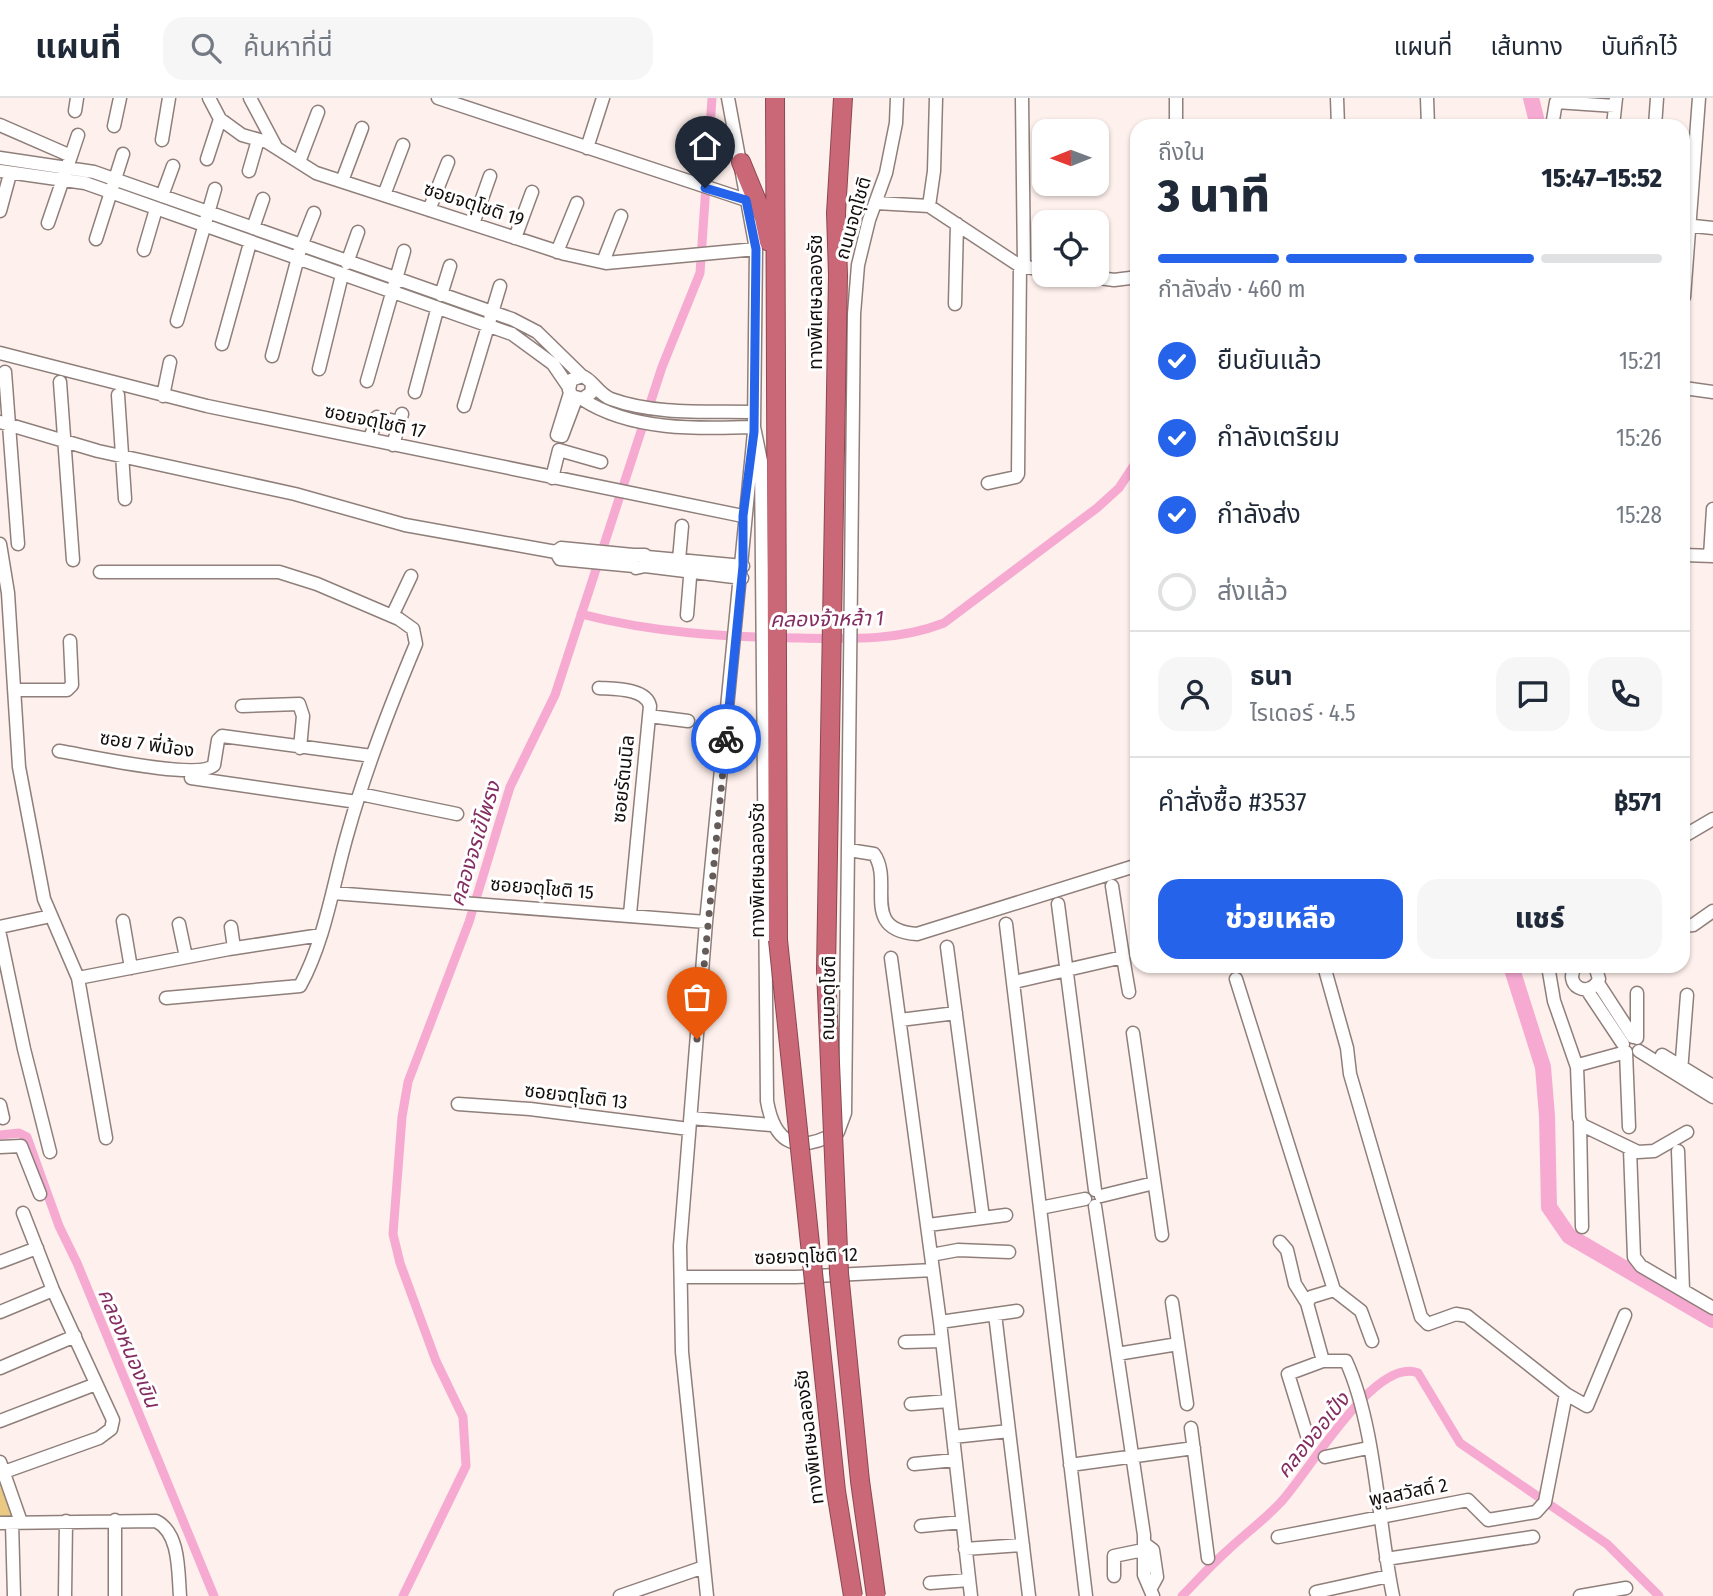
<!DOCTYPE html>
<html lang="th">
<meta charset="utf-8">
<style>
body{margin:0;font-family:"Fira Sans Condensed","Noto Sans Thai",sans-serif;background:#f6f6f7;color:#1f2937;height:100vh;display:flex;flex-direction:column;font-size:26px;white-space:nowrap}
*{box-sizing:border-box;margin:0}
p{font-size:23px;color:#747a83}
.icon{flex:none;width:38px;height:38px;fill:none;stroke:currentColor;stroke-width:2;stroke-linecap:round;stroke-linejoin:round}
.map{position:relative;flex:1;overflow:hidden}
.sheet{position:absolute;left:1130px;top:21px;width:560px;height:854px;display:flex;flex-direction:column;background:#fff;border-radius:21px;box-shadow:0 2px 5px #0004}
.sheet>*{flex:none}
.needle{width:46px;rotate:269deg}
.controls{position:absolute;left:1032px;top:21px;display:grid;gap:14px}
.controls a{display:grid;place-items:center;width:77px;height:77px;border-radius:14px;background:#fff;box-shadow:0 2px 5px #0004;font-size:35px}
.pin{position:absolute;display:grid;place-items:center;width:60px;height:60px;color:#fff;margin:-72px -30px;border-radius:50% 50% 50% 0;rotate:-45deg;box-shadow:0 0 7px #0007}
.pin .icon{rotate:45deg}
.courier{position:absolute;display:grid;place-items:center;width:70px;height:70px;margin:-35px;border:5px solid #2563eb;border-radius:50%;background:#fff;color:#222;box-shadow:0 2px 9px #0007}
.overview em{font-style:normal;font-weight:800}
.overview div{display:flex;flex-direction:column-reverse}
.overview{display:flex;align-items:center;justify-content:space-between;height:119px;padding:0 28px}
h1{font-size:46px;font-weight:800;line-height:52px}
.bar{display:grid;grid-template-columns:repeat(4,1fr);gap:10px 7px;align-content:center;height:84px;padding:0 28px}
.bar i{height:9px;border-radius:5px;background:#e0e1e3}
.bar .selected{background:#2563eb}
.bar p{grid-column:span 4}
.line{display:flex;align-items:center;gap:18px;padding:0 28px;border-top:2px solid #e0e1e3}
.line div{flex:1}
.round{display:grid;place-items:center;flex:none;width:74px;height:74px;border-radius:21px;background:#f6f6f7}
ol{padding:0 28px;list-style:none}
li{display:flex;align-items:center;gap:21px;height:77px}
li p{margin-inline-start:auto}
li .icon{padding:7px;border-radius:50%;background:#2563eb;color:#fff;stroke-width:4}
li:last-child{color:#747a83}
li i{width:38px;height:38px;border:4px solid #e0e1e3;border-radius:50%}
.action{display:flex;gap:14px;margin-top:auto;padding:14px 28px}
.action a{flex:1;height:80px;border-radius:21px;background:#2563eb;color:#fff;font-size:28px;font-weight:800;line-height:80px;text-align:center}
.action a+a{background:#f6f6f7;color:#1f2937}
header{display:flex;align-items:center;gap:42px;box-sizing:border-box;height:98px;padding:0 35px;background:#fff;border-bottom:2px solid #e0e1e3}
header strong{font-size:33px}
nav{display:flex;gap:38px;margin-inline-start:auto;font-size:24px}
.search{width:490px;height:63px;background:#f6f6f7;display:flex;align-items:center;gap:18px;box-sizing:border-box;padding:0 24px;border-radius:21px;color:#747a83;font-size:26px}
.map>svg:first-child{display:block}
</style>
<header>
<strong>แผนที่</strong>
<div class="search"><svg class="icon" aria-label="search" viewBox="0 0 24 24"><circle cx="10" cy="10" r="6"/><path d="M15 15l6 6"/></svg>ค้นหาที่นี่</div>
<nav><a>แผนที่</a><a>เส้นทาง</a><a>บันทึกไว้</a></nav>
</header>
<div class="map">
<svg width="1713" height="1498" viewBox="0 0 1713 1498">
<defs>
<pattern id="park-crowns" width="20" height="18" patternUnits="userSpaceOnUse" patternTransform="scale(1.75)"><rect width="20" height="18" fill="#eaca82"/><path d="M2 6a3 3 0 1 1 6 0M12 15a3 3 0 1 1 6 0" fill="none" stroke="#c8ac6f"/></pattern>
</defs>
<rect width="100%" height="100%" fill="#fef0ec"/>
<path fill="url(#park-crowns)" d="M0,1369l25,61h-25z"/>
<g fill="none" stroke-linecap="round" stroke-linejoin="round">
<path stroke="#f6aad2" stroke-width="9" d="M581,516c72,19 145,23 219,24 49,1 98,3 144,-15l153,-115 22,-20 19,-29
M0,1037l19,-2 8,4 32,89 18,37 137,333
M403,1498l63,-130 -3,-49 -27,-56 -36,-98 -7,-29 9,-117 6,-35 61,-160 41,-135 45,-92 107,-328 38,-94 12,-175
M1182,1498c15,-15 30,-32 46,-46 17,-16 36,-30 52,-47 27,-28 95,-148 138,-130l42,70 147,101 52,52"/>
<path stroke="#f6aad2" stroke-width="16" d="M1531,0l7,28
M1511,868l32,101 4,49 2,91 20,29 144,84"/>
<g stroke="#8f7f7b" stroke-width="15">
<path id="minor" d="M209,0l11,21 22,16 25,7 49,31 249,81 41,9 150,-14
M250,0l26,49
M438,0l308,102
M728,0l28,151 -2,178 7,34 6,640c8,46 32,52 71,31l7,-19 9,-799 4,-49 11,-45 17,-47 10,-50 1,-25
M1022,0l2,169
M1176,0v28
M1337,0l1,28
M1427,0l1,28
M75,13l2,-13
M0,27l71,31 -23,67
M114,28l6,-28
M1552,28l4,-24 59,4
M1613,28l3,-28
M1655,28l2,-28
M162,42l7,-42
M587,50l16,-50
M71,58l7,-21
M0,60l94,14 418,147 25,13 45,44
M207,61l13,-40
M299,64l19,-50
M0,73l85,12 427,151 41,30 15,22
M249,73l9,-31
M342,83l20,-53
M384,97l19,-50
M162,98l11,-30
M876,105l53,3 91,60 25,4
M929,108l5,-35 2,-73
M429,112l19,-48
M0,113l10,-37
M473,126l17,-48
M1684,127l29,3
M253,130l10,-29
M515,140l17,-46
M96,141l27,-85
M144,152l12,-41
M557,154l20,-49
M603,164l18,-46
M347,165l11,-31
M1078,177l36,5 24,-3
M441,197l9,-29
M1684,199l15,-199
M955,206l2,-80
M177,223l38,-132
M222,246l28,-101
M0,255l207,53 536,110
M272,258l29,-110 13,-33
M319,271l23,-94
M5,274l13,172
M367,283l37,-130
M60,284l13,178
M592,287l-1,8 -9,6 -10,-3 -3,-6 2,-10 11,-4c11,4 16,18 29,23 44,16 96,12 143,13
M1684,290l29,4
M415,294l22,-82
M570,295l-13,42 5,1 14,-37
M118,297l7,104
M163,298l7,-34
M582,301c49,32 115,30 172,28
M464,308l36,-120
M0,324l98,29 197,43 110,31 151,27 5,-4 72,7
M370,341l7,-22 23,5
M393,347l9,-31
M552,380l7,-28 42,12
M988,385l28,-6 2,-3 2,-208
M0,446l8,49 11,174 25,132 34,79 28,160
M556,454l4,7 74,7
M1684,457l29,1
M1710,458l3,-47
M647,459l96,9
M679,462l3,-34
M645,468v-11h-12l-2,6 5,7 9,-2 97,12
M100,474h179l38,12 82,35 14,10 3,15c-26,62 -50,123 -68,188 -15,51 -22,106 -48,154l-134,12
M687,517l4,-50
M392,518l19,-40
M599,590c15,1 47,0 51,18l-20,208
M15,592h52l5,-5 -2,-44
M242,608l57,-2 4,12 -3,32
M649,618l39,5
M59,653c26,4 139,30 155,14l4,-25 4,-4 150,20
M191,680l166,24
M360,696l97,20
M1684,738l29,-17
M849,752l25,4c20,28 -15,76 43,80l221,-69
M1112,788l11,71
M333,795l373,29
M1058,806l37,286
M123,823l8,47
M179,826l7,33
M1006,826l34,284
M1684,828l9,-1 20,-14
M0,829l51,-11
M231,829l3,21
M0,837l24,114 26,103
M947,849l36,271
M891,860l49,364 77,-11
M1548,868l6,35 23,66 2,51 3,7 56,27 16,-1 33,-19
M1576,868c-14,19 13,34 23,13l-4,-13
M78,880l151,-29 92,-14
M1236,881l98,311 27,21 11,30
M1014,884l109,-25 6,35
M1598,885l35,54
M1587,892l36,54
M900,922l56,-7
M1133,935l29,202
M1637,940v-45
M1639,953l74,46
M1662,957l51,31
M1582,966l44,-12 3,75
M1681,974l6,-77
M458,1006l72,5 159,20
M0,1007l3,13
M691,1020l80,7
M1580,1025l2,104
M0,1049l21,-1 19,48
M1630,1051l4,108 7,9 72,42
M1678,1053l5,139
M1101,1098l53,-13
M1085,1101l-45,9 46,388
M1095,1108l49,329v40l9,21
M928,1127l78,-10
M1280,1144l7,8 8,34 12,19 16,58
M931,1157l27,-5 51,2
M0,1164l37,-14
M681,1179h115l137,-7
M1172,1204l15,102
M1307,1205l4,-6 23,-7
M0,1214l53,-22
M940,1224l31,274
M905,1244l37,-1
M1117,1256l61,-10
M0,1270l75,-32
M1566,1296l21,12 38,-91
M911,1306l38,-3
M0,1323l96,-37
M1191,1330l17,130
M1009,1333l20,165
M953,1339l56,-6 -14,-117
M1309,1344l-21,-68 35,-13h23c30,66 32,163 47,235
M1325,1359l43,-9
M0,1364l21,60
M914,1366l41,-4
M1070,1367l124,-17
M4,1374l95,-34 12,-9 2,-9 -60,-130 -30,-77
M0,1425l156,-2c24,12 22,50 24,75
M12,1425l2,73
M921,1428l41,-4
M1278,1439l190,-37 20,20 48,-8 9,-10 21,-108 -99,-78 -11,-2 -28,10 -7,-7 -71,-243 -3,-26 -23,-82
M1145,1446l8,6 4,27 -6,11
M965,1451l58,-4
M1386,1461l147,-22
M1114,1478v-20l29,-6
M930,1485l39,-3
M1316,1494l73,-16
M65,1498l1,-75
M115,1498v-76
M620,1498l84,-29
M707,1498l-25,-244 -2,-106 26,-324 48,-490
M1580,1498l46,-8"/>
</g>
<g stroke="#8a4852" stroke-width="20">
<path id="highway" d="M775,0l3,842
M741,64l23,56 5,24
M838,177l-2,-62 7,-115"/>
</g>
<use href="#minor" stroke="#fff" stroke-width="12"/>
<use href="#highway" stroke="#ca6877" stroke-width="18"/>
<g stroke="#8a4852" stroke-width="20" stroke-linecap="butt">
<path id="highway-bridge" d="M838,177l-12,695 13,303 21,208 16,115
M778,842l58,551 17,105"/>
</g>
<use href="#highway-bridge" stroke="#ca6877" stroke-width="18"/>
</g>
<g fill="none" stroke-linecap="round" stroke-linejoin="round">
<path stroke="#655c5a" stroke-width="7" stroke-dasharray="0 12.6" d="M697,941l29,-300"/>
<path stroke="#2563eb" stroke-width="9" d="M705,90l41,12 10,49 -2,183 -11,84v50l-17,173"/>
</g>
<g text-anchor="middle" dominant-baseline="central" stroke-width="6" stroke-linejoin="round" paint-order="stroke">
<g font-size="19" fill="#130d0c" stroke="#fff">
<text transform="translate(474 106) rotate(18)">ซอยจตุโชติ 19</text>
<text transform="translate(853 120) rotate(-74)">ถนนจตุโชติ</text>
<text transform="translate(815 204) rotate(-90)">ทางพิเศษฉลองรัช</text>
<text transform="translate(375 323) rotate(12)">ซอยจตุโชติ 17</text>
<text transform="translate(147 646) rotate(8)">ซอย 7 พี่น้อง</text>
<text transform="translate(623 681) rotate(-84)">ซอยรัตนนิล</text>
<text transform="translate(757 772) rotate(-90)">ทางพิเศษฉลองรัช</text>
<text transform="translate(542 790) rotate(5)">ซอยจตุโชติ 15</text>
<text transform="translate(828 900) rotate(-89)">ถนนจตุโชติ</text>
<text transform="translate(576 998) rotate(7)">ซอยจตุโชติ 13</text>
<text transform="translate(806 1158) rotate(-2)">ซอยจตุโชติ 12</text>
<text transform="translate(809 1339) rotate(-97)">ทางพิเศษฉลองรัช</text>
<text transform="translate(1408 1394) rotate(-11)">พูลสวัสดิ์ 2</text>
</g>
<g font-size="21" font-style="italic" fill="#842d61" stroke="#fff">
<text transform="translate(827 521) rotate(-1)">คลองจ้าหล้า 1</text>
<text transform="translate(475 746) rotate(-73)">คลองจรเข้โพรง</text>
<text transform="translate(129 1250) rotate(67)">คลองหนองเขิน</text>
<text transform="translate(1313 1337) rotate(-51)">คลองออเป้ง</text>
</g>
</g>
</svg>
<div class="controls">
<a><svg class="needle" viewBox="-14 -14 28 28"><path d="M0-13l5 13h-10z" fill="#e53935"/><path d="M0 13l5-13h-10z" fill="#747a83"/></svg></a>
<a><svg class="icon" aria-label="locate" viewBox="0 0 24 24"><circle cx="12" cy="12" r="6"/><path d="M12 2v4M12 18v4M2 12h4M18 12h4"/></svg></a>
</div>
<div class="pin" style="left:697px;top:941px;background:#ea580c"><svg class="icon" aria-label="bag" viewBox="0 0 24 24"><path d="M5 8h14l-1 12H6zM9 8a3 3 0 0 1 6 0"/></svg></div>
<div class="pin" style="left:705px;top:90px;background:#1f2937"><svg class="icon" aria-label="home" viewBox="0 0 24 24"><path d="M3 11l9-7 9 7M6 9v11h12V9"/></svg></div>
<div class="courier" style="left:726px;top:641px"><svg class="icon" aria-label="bike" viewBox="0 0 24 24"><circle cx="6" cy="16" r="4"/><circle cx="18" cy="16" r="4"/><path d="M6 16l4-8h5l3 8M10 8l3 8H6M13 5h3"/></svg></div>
<section class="sheet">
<div class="overview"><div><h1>3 นาที</h1><p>ถึงใน</p></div><em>15:47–15:52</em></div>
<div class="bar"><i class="selected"></i><i class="selected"></i><i class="selected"></i><i></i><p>กำลังส่ง · 460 m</p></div>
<ol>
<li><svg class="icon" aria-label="check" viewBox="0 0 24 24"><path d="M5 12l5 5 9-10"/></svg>ยืนยันแล้ว<p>15:21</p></li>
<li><svg class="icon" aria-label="check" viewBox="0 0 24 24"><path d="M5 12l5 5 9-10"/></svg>กำลังเตรียม<p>15:26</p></li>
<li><svg class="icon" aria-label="check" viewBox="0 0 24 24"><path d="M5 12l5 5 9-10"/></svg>กำลังส่ง<p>15:28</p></li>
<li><i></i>ส่งแล้ว</li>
</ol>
<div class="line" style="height:126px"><a class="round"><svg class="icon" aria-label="person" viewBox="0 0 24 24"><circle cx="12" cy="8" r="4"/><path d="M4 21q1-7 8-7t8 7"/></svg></a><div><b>ธนา</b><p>ไรเดอร์ · 4.5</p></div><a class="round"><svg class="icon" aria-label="chat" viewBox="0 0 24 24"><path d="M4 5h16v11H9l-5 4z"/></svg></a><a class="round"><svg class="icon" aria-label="phone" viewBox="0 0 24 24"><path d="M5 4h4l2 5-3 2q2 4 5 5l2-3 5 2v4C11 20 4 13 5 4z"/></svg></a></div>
<div class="line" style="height:91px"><div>คำสั่งซื้อ #3537</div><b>฿571</b></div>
<div class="action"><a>ช่วยเหลือ</a><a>แชร์</a></div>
</section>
</div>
